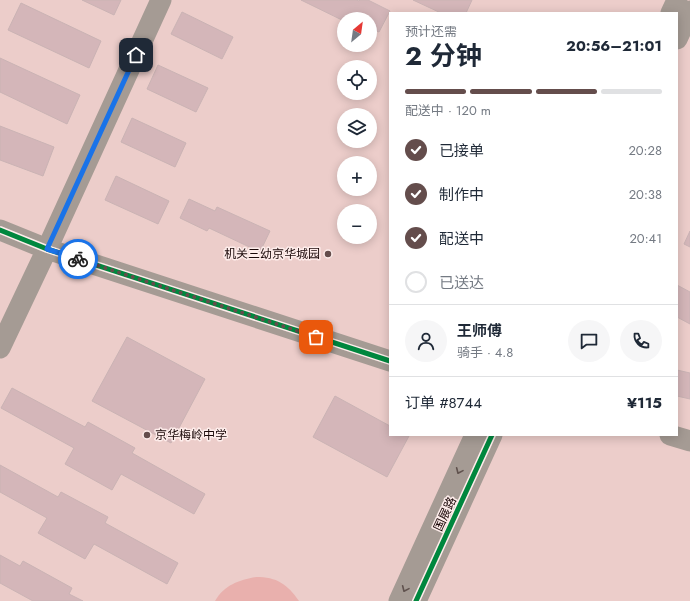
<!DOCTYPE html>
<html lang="zh">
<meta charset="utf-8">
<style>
body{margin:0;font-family:Jost,"Noto Sans SC",sans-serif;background:#f6f6f7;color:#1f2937;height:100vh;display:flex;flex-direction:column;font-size:15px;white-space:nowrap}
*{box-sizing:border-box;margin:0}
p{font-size:13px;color:#747a83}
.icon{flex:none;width:22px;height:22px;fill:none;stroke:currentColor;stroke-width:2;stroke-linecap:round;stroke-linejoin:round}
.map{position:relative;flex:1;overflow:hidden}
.drawer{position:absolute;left:389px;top:12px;width:289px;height:424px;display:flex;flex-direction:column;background:#fff;border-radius:0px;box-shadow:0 2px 10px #0003}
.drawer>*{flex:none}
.needle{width:26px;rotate:29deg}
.fabs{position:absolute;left:337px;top:12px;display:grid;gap:8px}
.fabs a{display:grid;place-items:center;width:40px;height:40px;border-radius:50%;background:#fff;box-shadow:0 2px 10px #0003;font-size:20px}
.pin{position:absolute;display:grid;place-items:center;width:34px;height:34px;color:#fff;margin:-17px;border-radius:8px;box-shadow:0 2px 6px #0006}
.courier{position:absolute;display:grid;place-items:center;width:40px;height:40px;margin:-20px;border:3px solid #1a73e8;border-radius:50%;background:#fff;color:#222;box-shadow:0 1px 5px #0007}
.summary em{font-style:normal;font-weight:700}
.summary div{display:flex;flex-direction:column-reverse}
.summary{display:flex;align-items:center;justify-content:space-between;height:68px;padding:0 16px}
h1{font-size:26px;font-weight:700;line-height:30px}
.bar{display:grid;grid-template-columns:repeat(4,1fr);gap:6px 4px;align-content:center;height:48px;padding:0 16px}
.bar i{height:5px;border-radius:3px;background:#e0e1e3}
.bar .selected{background:#644d4c}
.bar p{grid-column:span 4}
.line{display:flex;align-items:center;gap:10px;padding:0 16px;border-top:1px solid #e0e1e3}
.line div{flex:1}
.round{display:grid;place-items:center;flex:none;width:42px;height:42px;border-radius:21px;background:#f6f6f7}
ol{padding:0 16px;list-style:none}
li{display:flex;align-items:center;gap:12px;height:44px}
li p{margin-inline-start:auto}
li .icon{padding:4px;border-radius:50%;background:#644d4c;color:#fff;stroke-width:4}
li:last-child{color:#747a83}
li i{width:22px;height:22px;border:2px solid #e0e1e3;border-radius:50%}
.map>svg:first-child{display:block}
</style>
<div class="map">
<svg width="690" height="601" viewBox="0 0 690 601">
<rect width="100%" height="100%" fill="#eccdca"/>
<path fill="#e9b0ad" d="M256,577c21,0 31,7 43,24h-84c9,-16 24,-21 41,-24z"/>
<path fill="#d4b6b9" stroke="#cab3b4" d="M82,0h39l-7,15z
M301,0h55l3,1 1,-1h8l22,11 -11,21 -9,-4v-9h-26v2z
M413,0h59l-6,13h-25z
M21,3l80,38 -12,27 -81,-38z
M182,12l51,25 -11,22 -51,-25z
M0,58l80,37 -13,29 -67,-32z
M158,65l50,23 -12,24 -49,-23z
M132,118l54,25 -11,24 -54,-25z
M0,126l54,21 -11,29 -43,-16z
M116,176l53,25 -11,23 -53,-24z
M189,199l26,12 2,-4 53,24 -10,21 -51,-24 -2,3 -27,-13z
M690,231v16l-6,-3z
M677,285l13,7v32l-13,-7z
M127,337l78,42 -34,64 -79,-42z
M677,370l13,3v26l-13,-3z
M12,388l73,39 3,-5 47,26 -3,5 73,41 -11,20 -73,-40 -9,16 -47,-26 9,-16 -73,-40z
M335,396l55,30v9l19,1 -22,41 -74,-40z
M0,465l58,32 3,-5 47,25 -3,6 73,40 -11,21 -73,-40 -9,15 -47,-26 9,-15 -47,-26z
M0,555l20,11 3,-5 49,27 -3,6 14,7h-50l-33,-18z"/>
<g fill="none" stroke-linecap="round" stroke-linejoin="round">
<path stroke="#a59b94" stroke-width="21" d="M671,13l6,-13
M677,39l13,-28
M0,230l47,19 343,112
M0,348l47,-99 114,-249
M670,435l20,6
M399,601l76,-166
M416,601l76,-166"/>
<g stroke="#feedeb" stroke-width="8">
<path id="cycleway" d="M0,230l47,19 343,112
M416,601l76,-166"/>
</g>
<use href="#cycleway" stroke="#00873e" stroke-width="5"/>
</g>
<defs><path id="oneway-chevron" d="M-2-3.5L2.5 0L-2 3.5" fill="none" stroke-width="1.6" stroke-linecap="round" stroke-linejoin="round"/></defs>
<g stroke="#60524e">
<use href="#oneway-chevron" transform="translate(459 471) rotate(114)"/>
<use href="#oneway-chevron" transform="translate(405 589) rotate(114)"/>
</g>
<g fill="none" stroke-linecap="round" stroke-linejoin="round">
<path stroke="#644d4c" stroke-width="4" stroke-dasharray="0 7.2" d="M78,259l238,78"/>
<path stroke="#1a73e8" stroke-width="5" d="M78,259l-31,-10 89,-194"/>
</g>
<g fill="#644d4c" stroke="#feedeb" stroke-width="1.5">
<circle cx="328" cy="254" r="4"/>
<circle cx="147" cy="435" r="4"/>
</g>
<g text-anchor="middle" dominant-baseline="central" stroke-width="3" stroke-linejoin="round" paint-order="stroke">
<g font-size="12" fill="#1a0808" stroke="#feedeb" text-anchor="end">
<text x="320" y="254">机关三幼京华城园</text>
<text x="155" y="435" text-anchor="start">京华梅岭中学</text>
</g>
<g font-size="12" fill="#1a0808" stroke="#feedeb">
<text transform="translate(445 514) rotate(-65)">国展路</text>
</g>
</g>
</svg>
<div class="fabs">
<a><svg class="needle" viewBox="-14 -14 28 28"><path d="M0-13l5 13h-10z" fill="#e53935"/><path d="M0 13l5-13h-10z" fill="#747a83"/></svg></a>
<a><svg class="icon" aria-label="locate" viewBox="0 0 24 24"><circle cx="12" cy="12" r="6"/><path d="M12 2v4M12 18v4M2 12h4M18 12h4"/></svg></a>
<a><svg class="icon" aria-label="layers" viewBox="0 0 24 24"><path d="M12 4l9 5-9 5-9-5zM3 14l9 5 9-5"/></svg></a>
<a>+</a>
<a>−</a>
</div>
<div class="pin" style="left:316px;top:337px;background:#ea580c"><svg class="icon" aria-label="bag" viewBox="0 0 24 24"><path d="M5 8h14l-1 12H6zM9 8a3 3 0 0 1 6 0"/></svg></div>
<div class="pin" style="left:136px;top:55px;background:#1f2937"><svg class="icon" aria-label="home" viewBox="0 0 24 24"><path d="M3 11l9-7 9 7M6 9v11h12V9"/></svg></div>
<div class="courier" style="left:78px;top:259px"><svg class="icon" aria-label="bike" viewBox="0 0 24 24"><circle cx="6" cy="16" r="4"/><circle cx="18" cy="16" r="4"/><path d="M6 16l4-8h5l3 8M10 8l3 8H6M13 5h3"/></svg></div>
<section class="drawer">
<div class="summary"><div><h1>2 分钟</h1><p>预计还需</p></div><em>20:56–21:01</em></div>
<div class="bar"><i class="selected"></i><i class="selected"></i><i class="selected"></i><i></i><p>配送中 · 120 m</p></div>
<ol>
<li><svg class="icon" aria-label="check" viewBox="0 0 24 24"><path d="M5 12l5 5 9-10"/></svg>已接单<p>20:28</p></li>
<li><svg class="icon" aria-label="check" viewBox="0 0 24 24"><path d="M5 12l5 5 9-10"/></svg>制作中<p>20:38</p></li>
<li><svg class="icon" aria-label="check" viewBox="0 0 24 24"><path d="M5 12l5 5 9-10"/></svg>配送中<p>20:41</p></li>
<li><i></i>已送达</li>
</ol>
<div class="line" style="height:72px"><a class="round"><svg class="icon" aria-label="person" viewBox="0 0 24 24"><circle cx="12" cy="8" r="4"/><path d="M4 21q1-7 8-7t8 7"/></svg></a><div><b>王师傅</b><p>骑手 · 4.8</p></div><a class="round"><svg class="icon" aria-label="chat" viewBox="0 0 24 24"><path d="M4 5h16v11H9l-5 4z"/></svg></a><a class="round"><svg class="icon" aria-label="phone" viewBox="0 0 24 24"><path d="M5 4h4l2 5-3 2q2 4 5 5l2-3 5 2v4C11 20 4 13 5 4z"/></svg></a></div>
<div class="line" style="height:52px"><div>订单 #8744</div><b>¥115</b></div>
</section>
</div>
